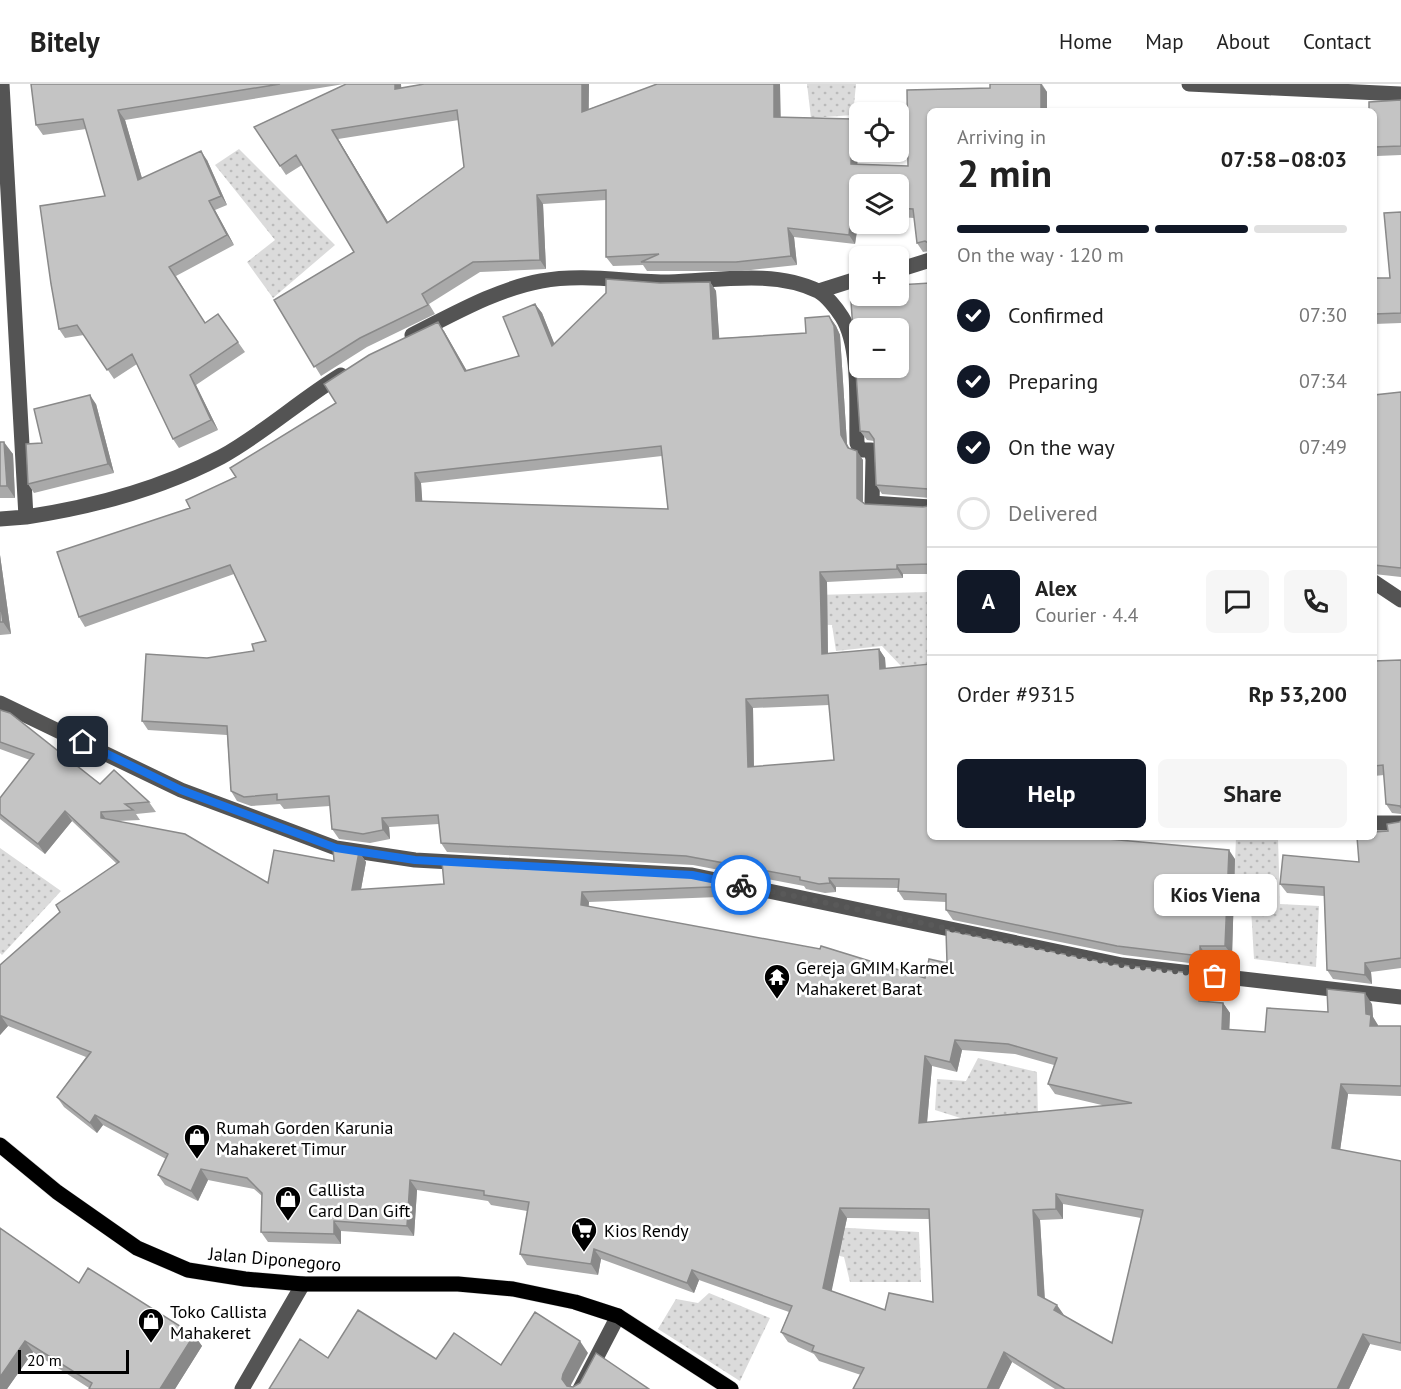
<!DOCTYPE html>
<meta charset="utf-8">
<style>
body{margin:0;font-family:"PT Sans",sans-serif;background:#f6f6f6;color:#222;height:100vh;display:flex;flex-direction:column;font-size:22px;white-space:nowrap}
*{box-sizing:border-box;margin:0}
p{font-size:20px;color:#767676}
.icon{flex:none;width:33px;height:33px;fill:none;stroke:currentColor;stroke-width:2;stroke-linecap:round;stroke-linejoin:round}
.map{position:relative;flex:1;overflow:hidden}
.panel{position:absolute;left:927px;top:24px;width:450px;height:732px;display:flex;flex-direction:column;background:#fff;border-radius:9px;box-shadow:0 2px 4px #0004}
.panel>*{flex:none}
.controls{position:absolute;left:849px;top:18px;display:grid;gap:12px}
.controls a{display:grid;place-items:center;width:60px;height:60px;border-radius:9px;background:#fff;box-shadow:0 2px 4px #0004;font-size:30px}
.scale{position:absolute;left:18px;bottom:15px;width:111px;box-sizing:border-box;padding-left:6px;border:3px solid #000;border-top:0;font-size:16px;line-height:21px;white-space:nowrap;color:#000;-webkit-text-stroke:4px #fff;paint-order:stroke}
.pin{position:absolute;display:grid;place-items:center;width:51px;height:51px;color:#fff;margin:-26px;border-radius:12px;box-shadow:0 3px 9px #0006}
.courier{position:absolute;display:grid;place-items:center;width:60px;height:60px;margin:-30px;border:4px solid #1a73e8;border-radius:50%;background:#fff;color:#222;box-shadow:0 2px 8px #0007}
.bubble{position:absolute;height:42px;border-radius:9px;background:#fff;box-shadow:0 2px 4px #0004;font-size:20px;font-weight:800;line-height:42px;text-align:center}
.head em{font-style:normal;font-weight:800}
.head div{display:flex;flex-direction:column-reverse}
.head{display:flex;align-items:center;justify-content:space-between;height:102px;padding:0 30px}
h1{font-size:39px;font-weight:800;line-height:45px}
.bar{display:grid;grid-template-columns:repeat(4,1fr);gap:9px 6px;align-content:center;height:72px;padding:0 30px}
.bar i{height:8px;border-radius:4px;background:#e0e0e0}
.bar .current{background:#111827}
.bar p{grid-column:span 4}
.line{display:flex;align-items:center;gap:15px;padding:0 30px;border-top:2px solid #e0e0e0}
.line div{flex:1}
.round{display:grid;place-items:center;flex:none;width:63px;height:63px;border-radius:9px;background:#f6f6f6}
ol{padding:0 30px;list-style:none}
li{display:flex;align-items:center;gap:18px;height:66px}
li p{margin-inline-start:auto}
li .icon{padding:6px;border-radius:50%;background:#111827;color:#fff;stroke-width:4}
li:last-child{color:#767676}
li i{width:33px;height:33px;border:3px solid #e0e0e0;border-radius:50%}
.action{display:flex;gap:12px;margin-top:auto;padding:12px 30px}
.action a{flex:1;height:69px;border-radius:9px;background:#111827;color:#fff;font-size:24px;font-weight:800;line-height:69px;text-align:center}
.action a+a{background:#f6f6f6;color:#222}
header{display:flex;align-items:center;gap:36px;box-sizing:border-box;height:84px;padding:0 30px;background:#fff;border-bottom:2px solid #e0e0e0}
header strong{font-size:28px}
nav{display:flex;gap:33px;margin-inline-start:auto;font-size:21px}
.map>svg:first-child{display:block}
</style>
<header>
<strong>Bitely</strong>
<nav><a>Home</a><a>Map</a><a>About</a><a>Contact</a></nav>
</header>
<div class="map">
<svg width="1401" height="1305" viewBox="0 0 1401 1305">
<defs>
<pattern id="grass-dots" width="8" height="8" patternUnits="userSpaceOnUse" patternTransform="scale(1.5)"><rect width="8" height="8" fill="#dbdbdb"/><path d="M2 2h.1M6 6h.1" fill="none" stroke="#bababa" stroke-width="1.8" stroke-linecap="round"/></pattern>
</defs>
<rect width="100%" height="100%" fill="#fff"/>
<path fill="url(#grass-dots)" d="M807,0h49l-3,31 -42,3z
M239,65l96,96 -62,53 -26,-36 28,-22 -60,-75z
M930,508v72l-29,2 -19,-20 -46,5 -4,-26 -56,-1v-28z
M1236,753l42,2 2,65 39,2 -3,61 -62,-8 -3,-51 -46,-3 30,-42z
M0,764l61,43 -59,64 -2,-2z
M978,974l59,14 1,48 -68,1 -35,-11 2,-31 29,2z
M815,1142l104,6 2,50h-71l-6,-25 -38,-9z
M709,1209l61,25 -30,63 -82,-52 18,-30 22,4z"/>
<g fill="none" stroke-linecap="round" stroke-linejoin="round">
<g stroke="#dbdbdb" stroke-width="16">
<path id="major" d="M0,1061l57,47 80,56 51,22 57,9 58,5h155l55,5 62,13 43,14 113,73"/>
</g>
<path stroke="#545454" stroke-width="15" d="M1189,0l212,10
M898,186l32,-10
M819,207l41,-13
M412,251c40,-20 85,-46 129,-54 42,-8 86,1 128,1 46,-1 105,-13 149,9 8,4 19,18 24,26 19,30 14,91 15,126l3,7h11l2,9 -1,44 58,4
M26,433c67,-10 134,-28 195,-60 42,-23 79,-57 120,-82
M0,435l26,-2 -24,-433
M1374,498l27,18
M0,619l181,87 155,58 79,12 277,15 430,90 279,32
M1374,739h27
M242,1305l61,-105
M580,1305l38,-73"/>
<use href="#major" stroke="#000" stroke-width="15"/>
</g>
<path fill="#a9a9a9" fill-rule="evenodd" d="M31,0h313l-219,36 17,58 65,-18 20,45 -12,5 19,35 -58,31 29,47 13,-9 27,38 -49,33 22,45 -39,18 -6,-9 -36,-75 -23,15 -30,-44 -19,3 -6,-9 46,-133 -19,-67 -43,6 -7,-10z
M346,0h55v4l23,-4h165v25l68,-25h123v33l72,2 7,10 -2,35 51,2 -1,-76 83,-2v-4h52l5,8v19h-117v140l-7,1 -6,-9 -3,-25 -16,-1v-33h-38v31l-5,29 -61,-7 3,28 -55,6h-95l-4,-6 -30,1 -7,-9v-57l-63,4 3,65 -66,3 -51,32 6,10 -68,33 -46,29 -47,-76 80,-48 -52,-87 -16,10 -32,-48zM459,36l5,47 -76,55 -50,-83z
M1401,16v55l-24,1 -3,-4v-41z
M1401,128v111l-27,1v-46h16z
M710,198l6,9 3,47 87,-5 23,-17 7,10 4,9 7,109 3,5 13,11v42l2,2 58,3 5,-1 2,-2v70h-27v4l-76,4 1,71 51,-4 6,9 1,11 177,169 172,21 -3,96h-26v10l-82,-10 -171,-35 -7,-10v-8l-42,-2 -6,-9v-3l-62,-1v5l-11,1 -19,-4 -2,-3 -111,-21 -246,-13 -6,-9 -2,-19 -50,3 1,12 -20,4 -31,-4 -7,-10 -2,-23 -46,3 -4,-5 -29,2 -14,-5 -6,-10 -4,-56 -79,-5 -6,-9 65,-63 47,-7 12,-10 -32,-67 -149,53 -6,-10 111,-109 46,-31 100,-74 108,-72 23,40 52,-15 16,-52 7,9 12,31 106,-61zM662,372l6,53 -246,-8 -1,-18zM829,621l5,55 -80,7 -1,-59z
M930,199v215l-48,-4 -6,-9 -2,-44 -7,-1 -7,-9z
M1401,308v185l-27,-3v-179z
M96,320l18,69 -80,20 -6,-9 14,-41z
M0,358l13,12 2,44h-15z
M0,471l11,79 -11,1z
M1401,576v154l-9,-1 -6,-9 -2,-29 -10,1v-115z
M0,626l100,74 49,18 7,10 -20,2 4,6 -22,1 150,62 91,-31 7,10 -5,27 376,-3 7,10 -155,6 -1,5 337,71 22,-15 166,1 86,10 7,10v18l17,1 7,10 -1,17 36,2 63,-20 44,-8 1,13 5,9h23v70l-53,-2 -8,56 61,11v190l-31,-7 -21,45h-294l-43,-27 -13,27h-146l8,-14 -42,-14 -5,-7 -26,-12 -7,-10 8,-20 -90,-32 -5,13 -93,-34 -3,16 -71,-10 -7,-11 7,-43 -36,-6 -3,-4 -71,-11 -3,46 -73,-5v13l-73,-2 -7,-10 1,-36 -8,-7 -46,-9 -10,21 -33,-16 -7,-10 8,-16 -63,-34 -6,8 -33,-26 -7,-10 29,-40 -78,-31 -8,9v-70l117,-101 -45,-43 -27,33 -45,-35v-21l30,-38 -30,-11zM962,966l53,4 39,11 -6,19 7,10 51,12 -179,17 5,-57 25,6zM1063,1120l78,14 -29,125 -49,-28 -18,-16 -5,-79 23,-1zM847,1134l83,1 3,83 -48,8 -54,-19z
M1401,737v147l-30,4 1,12 -39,-5 -6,-9 -3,-74 -37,-3 -7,-9 79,-22 29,-31z
M0,1144l79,55 115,52 8,11 -27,43h-86v-1l-56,-36 -26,37h-7z"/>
<path fill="#898989" d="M395,0h6l1,14 -7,-9z
M582,0h7l-1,37 -6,-9z
M774,0h6l1,42 -7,-9z
M1041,0l6,8v19h-6z
M118,26l7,10 20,69 -7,-9z
M852,35l7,10 -2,44 -6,-9z
M332,46l6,9 56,93 -7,-9z
M201,67l6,9 20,45 -6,-9z
M537,111l6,9 3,65 -6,-9z
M209,117l6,9 19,35 -7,-10z
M852,121l7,10 -4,29 -6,-9z
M788,144l6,9 3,28 -6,-9z
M710,198l6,9 4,57 -7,-9z
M535,220l7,9 17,42 -7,-9z
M829,232l7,10 4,9 7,109 7,14 -6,-10 -7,-13z
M438,238l6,9 28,49 -7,-9z
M190,291l6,10 22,45 -7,-10z
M90,311l6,9 18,69 -6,-9z
M4,358l9,12 2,44 -8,-12z
M857,367l6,9v47l-6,-9z
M415,389l6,10 2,27 -7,-9z
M0,471l11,79 -8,-12 -3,-22z
M897,481l6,9v4l-6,-9z
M820,488l7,10 1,81 -6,-9z
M879,565l6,9 1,21 -6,-10z
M746,615l7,9 1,68 -6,-9z
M65,727l7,10 -27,33 -7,-10z
M101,728l7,10 -7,-4z
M382,734l7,9 1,12 -7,-9z
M1229,766l6,9 -3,96 -7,-9z
M359,768l7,10 -7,38 -7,-10z
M829,794l7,9v5l-6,-9z
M582,808l7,10 -1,13 -7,-10z
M1200,862l6,9v10l-6,-9z
M1365,879l6,9 1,12 -7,-9z
M1199,890l7,10v27l-7,-10z
M1365,909l7,11 1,13 5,8 -1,11 -7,-10 -4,-12z
M1223,919l7,10 -1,26 -7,-10z
M1,932l7,10 -8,9v-18z
M955,956l7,10 -5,22 -7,-10z
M925,972l7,10 -6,67 -7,-10z
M1341,1000l7,10 -9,64 -7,-10z
M95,1031l8,10 -6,8 -7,-10z
M201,1085l7,11 -10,21 -7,-10z
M410,1096l7,10 -3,46 -7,-10z
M1056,1110l7,10v15l-7,-10z
M840,1124l7,10 -17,81 -7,-11z
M1033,1126l7,10 5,85 -7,-10z
M334,1137l7,10v13l-7,-10z
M594,1165l7,10 -3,16 -7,-11z
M692,1186l7,10 -5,13 -7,-10z
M1057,1221l7,10 -10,-5z
M1363,1250l7,10 -21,45h-12z
M194,1251l8,11 -27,43h-15z
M25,1257l8,11 -26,37h-7v-12z
M580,1257l8,12 -17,32v4h-2l-7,-10 1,-5z
M1004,1268l8,10 -13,27h-12z"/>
<path fill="#c4c4c4" stroke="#898989" stroke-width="1.5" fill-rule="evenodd" d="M31,0h249l-162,26 20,70 63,-29 20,45 -12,5 18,34 -58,32 36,56 13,-9 20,28 -48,33 21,45 -38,19 -41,-85 -25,16 -30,-45 -18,4 -8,-45 -11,-78 65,-10 -22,-77 -47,6z
M346,0h49v5l29,-5h158v28l75,-28h117v33l78,2 -1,45 57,2 -1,-76 83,-2v-4h51v27h-111v133l-5,-3 -8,2 -4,-34 -15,-1v-24h-38v22l-8,-1 -3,30 -61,-7 3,28 -55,6h-95l18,-8 -53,3v-67l-69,5 3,65 -67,2 -51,32 6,11 -68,33 -46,29 -40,-67 80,-48 -58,-97 -16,11 -26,-39zM457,26l7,57 -77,56 -55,-93z
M1401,16v46l-27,1v-36h-5v-9z
M1401,128v101l-27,1v-36h16l-6,-65z
M606,195l54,4 50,-1 3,57 93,-6 -1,-15 24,-2 5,10 7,109 7,13 9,3v47l8,6 58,3 5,-1 2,-2v60l-33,1v4l-77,3 2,82 57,-5 1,20 50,-5v173h127v1l29,-1 143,13 -4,96h-25v10l-83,-10 -171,-36v-16l-48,-3 1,-12 -70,-1 1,5 -11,1 -19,-4v-3l-114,-21 -245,-13 -3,-28 -56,3 1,12 -20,4 -31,-5 -3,-33 -52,4v-6l-33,3 -13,-6 -4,-65 -85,-5 4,-67 61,4 47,-7 -2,-7 14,-3 -36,-76 -151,52 -22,-65 133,-44 -4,-8 50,-23 -6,-9 106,-65 -12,-19 45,-29 69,-33 27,49 54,-15 -16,-39 32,-13 17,42 54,-53zM661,362l7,63 -252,-8 -1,-28zM828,611l6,65 -86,7 -2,-68z
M930,199v210l-2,-4 -52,-4 -2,-46 -5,-7 -9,-1 -10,-144h10v9h38v-11zM860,244h38v40h-38z
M1401,308v176l-27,-3v-170z
M90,311l18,69 -80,20 -2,-40 16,-1 -8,-34z
M0,358h4l3,44h-7z
M0,516l3,22h-3z
M1401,576v148l-1,-2 -14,-2 -3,-39 -9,1v-105z
M0,626l10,3 90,71 14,-14 35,32 -24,2 8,6 -32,2v6l84,16 83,49 6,-33 60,11 -1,-13 26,4 -7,38 92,-6 -2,-23 242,14 53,11 -155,6 -1,13 239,44 1,-3 104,32 4,-19 18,4 -1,-33 167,34 86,10v27l24,2 -1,26 43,3 2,-24 61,4 -1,-23 38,4 1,21 5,1 -1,11h31v60l-60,-2 -9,64 69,13v182l-38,-9 -26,55h-272l-61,-37 -17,37h-134l11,-21 -52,-17 2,-5 -33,-14 11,-26 -100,-36 -5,13 -93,-34 -3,15 -71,-10 9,-52 -45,-7v-4l-74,-11 -3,46 -73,-5v13l-73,-2 1,-39 -15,-15 -46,-9 -10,22 -33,-16 10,-21 -73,-39 -5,8 -33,-26 34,-45 -90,-36 -1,1v-52l60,-53 -4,-7 63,-43 -54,-51 -27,33 -38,-30v-16l34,-44 -34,-12zM955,956l53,4 49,14 -9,26 84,19 -213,20 6,-67 25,6zM1056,1110l87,16 -31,133 -58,-33 3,-5 -19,-10 -5,-85 23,-1zM840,1124l89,1 4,93 -44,-9 -4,17 -62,-22z
M1401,737v137l-36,5v12l-38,-5 -3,-83 -44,-3 3,-29 76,7 -2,-25h17v-5l14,-1 -1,-7 12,-2z
M0,1144l79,55 9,-15 106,67 -34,54h-71l3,-6 -67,-42 -25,36z
M358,1226l78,49 18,-26 47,32 34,-53 45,29 -17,33 -1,5 5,7 6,1 7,-4 16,-30 53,36h-380l31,-50 28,19z"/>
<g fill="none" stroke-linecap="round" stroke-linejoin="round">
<path stroke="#595959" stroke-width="6" stroke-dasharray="0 10.8" d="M741,801l381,80 93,11"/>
<path stroke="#1a73e8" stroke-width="8" d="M83,658l98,48 155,58 79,12 277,15 49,10"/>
</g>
<defs>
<g id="temple-pin" transform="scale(1.35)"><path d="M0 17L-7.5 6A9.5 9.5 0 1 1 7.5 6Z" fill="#000" stroke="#fff"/><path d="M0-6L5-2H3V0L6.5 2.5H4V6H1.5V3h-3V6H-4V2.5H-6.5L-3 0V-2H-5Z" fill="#fff"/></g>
<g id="shop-pin" transform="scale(1.35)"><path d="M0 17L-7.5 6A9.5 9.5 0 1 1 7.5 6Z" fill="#000" stroke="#fff"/><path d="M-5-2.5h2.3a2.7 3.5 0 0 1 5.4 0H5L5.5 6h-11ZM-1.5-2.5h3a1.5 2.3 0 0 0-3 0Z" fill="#fff"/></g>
<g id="supermarket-pin" transform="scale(1.35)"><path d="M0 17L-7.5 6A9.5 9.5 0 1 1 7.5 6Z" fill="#000" stroke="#fff"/><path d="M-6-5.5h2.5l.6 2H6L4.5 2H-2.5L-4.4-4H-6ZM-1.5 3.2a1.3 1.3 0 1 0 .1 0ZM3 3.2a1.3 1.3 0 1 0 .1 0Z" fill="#fff"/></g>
</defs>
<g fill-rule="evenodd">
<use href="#temple-pin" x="777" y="893"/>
<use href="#shop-pin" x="197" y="1053"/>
<use href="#shop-pin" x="288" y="1115"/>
<use href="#supermarket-pin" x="584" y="1146"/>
<use href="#shop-pin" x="151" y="1237"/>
</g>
<g text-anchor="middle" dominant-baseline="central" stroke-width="5" stroke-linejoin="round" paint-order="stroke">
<g font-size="18" fill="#000" stroke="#fff" text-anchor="start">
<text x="796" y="883">Gereja GMIM Karmel<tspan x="796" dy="21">Mahakeret Barat</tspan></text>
<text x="216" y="1043">Rumah Gorden Karunia<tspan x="216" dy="21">Mahakeret Timur</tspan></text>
<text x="308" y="1105">Callista<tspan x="308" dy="21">Card Dan Gift</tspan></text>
<text x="604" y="1146">Kios Rendy</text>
<text x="170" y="1227">Toko Callista<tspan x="170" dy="21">Mahakeret</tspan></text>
</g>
<g font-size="18" fill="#000" stroke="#fff">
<text transform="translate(275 1175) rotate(5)">Jalan Diponegoro</text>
</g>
</g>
</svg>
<div class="controls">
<a><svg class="icon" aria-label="locate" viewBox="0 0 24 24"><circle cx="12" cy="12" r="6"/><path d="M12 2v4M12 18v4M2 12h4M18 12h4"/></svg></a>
<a><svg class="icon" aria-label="layers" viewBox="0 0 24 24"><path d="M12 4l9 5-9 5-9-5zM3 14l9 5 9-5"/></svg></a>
<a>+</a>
<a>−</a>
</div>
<div class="scale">20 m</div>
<div class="pin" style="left:1215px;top:892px;background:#ea580c"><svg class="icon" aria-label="bag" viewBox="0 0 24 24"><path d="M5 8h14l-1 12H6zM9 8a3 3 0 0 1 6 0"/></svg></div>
<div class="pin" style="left:83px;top:658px;background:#1f2937"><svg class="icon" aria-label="home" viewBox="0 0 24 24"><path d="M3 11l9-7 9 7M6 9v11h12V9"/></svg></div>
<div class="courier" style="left:741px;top:801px"><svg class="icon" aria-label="bike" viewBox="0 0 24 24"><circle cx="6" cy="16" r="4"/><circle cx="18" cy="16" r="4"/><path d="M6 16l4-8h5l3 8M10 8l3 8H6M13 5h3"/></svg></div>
<div class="bubble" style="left:1154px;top:790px;width:123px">Kios Viena</div>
<section class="panel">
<div class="head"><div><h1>2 min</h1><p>Arriving in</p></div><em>07:58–08:03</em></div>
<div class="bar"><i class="current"></i><i class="current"></i><i class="current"></i><i></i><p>On the way · 120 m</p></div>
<ol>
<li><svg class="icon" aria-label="check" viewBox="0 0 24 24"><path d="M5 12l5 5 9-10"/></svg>Confirmed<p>07:30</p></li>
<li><svg class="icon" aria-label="check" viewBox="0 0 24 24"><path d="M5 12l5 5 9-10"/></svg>Preparing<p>07:34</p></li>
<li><svg class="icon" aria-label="check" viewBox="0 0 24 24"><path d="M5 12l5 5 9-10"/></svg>On the way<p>07:49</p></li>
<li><i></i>Delivered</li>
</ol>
<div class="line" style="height:108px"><b class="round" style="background:#111827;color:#fff">A</b><div><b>Alex</b><p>Courier · 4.4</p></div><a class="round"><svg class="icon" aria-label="chat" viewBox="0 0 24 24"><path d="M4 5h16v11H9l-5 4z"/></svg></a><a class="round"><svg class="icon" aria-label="phone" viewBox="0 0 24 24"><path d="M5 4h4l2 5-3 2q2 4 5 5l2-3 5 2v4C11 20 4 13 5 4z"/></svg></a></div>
<div class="line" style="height:78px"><div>Order #9315</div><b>Rp 53,200</b></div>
<div class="action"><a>Help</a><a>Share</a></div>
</section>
</div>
